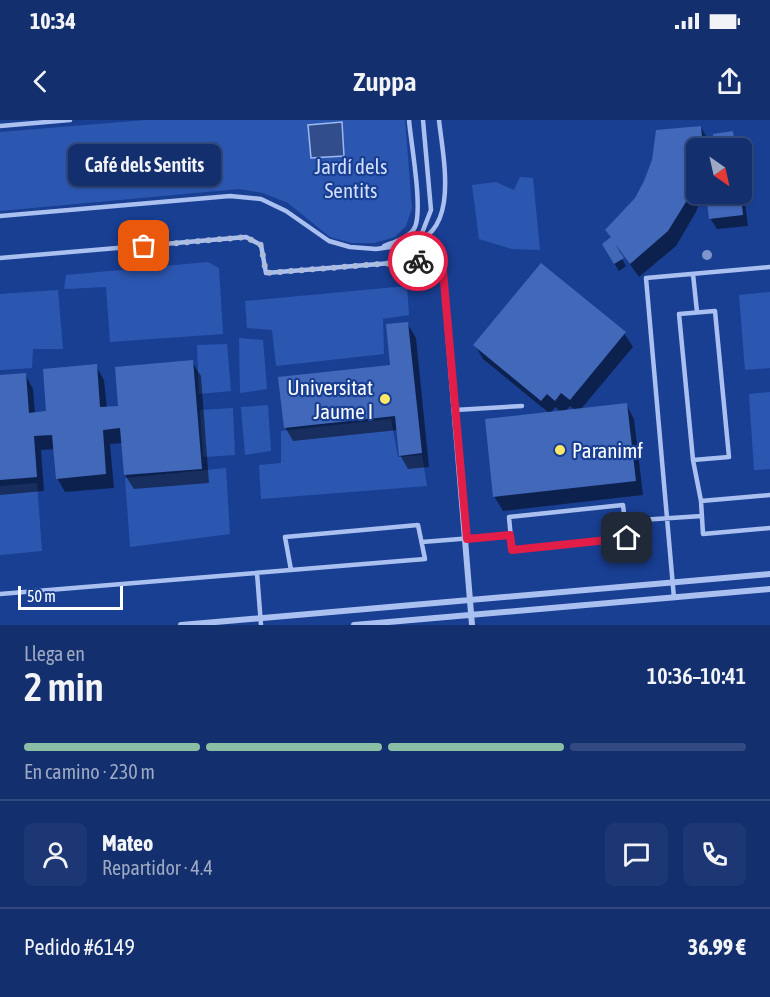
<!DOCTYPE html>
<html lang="es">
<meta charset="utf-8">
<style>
body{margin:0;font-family:"Asap Condensed",sans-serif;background:#1c3773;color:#f1f3f6;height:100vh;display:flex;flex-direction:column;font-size:22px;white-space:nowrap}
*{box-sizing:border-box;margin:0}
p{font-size:20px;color:#9da9c2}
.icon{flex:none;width:33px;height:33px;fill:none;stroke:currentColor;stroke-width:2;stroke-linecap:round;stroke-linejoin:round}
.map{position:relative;height:505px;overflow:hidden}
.sheet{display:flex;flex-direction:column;background:#132f6e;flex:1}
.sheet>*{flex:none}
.needle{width:39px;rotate:146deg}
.tools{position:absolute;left:686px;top:18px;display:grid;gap:12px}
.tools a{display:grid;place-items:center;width:66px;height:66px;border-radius:9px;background:#132f6e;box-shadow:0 2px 4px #0004,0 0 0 2px #324a81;font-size:30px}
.scale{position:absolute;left:18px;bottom:15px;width:105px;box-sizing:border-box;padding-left:6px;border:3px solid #fff;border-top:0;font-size:16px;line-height:21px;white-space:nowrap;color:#fff;-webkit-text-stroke:4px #193f93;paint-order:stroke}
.pin{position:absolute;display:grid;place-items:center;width:51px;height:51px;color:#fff;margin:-26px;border-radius:12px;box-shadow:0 3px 9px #0006}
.courier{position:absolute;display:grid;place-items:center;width:60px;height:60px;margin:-30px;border:4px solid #e11d48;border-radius:50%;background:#fff;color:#222;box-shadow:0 2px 8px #0007}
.bubble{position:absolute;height:42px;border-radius:9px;background:#132f6e;box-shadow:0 2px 4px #0004,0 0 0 2px #324a81;font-size:20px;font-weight:600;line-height:42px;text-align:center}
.head em{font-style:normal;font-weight:600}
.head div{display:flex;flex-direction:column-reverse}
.head{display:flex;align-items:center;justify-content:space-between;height:102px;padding:0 24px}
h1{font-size:39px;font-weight:600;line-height:45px}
.bar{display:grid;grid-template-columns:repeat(4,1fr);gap:9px 6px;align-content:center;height:72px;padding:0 24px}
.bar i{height:8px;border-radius:4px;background:#324a81}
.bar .selected{background:#8abfa5}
.bar p{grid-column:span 4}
.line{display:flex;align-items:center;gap:15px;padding:0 24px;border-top:2px solid #324a81}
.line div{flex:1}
.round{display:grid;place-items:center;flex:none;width:63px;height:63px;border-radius:9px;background:#1c3773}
.status{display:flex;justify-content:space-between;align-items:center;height:42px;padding:0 30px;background:#132f6e;direction:ltr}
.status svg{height:16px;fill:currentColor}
header{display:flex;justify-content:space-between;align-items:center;height:78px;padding:0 24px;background:#132f6e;font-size:27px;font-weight:600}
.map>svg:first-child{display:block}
</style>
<div class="status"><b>10:34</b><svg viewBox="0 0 49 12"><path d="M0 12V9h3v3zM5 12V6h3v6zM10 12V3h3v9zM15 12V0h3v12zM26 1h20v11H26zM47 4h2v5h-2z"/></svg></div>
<header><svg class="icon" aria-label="back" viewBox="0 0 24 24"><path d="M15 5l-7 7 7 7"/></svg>Zuppa<svg class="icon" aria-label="share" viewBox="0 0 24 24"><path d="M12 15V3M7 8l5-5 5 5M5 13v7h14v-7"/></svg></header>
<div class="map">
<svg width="770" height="505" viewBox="0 0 770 505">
<rect width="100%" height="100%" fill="#193f93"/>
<path fill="#2c57b1" d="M146,0h259l7,88 -6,18 -11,11 -21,6h-22l-22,-6 -42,-34 -25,-10 -24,-4 -239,22v-79z
M520,57l13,1 7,72 -28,-1 -33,-10 -7,-54 24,-3 18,8z
M208,142l11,6 4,66 -113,8 -4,-55 -42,2 2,-14z
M407,166l2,29 -26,4 1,35 -108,12 -4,-36 -25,-2 -2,-27z
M58,170l5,59h-30l-1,19 -32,2v-76z
M770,172v76l-25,2 -6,-75z
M239,218l24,2 4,49 -27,4z
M227,224l4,47 -32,3 -2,-49z
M770,272v77l-16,1 -5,-76z
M268,285l3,46 -26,4 -4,-48z
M233,288l2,47 -32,2 -3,-47z
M391,299l7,38 24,-2 5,31 -166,13 -2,-34 22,-2v-32z
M226,348l4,66 -100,13 -5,-69z
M37,363l5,68 -42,4v-69z"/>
<path fill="#324d8c" stroke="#9db9f2" stroke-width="1.5" d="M342,2l2,34 -33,2 -3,-33z"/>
<path fill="#0007" fill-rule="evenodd" d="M701,7l8,15v6h-13v46h6l-6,18 -20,34 -37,31 -17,-24 -2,2 6,11 -7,5 -16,-26 9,-7z
M732,13l5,15h-20l-2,-13z
M741,52l7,54 -31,3 -7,-11 -2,-24h33z
M407,203l9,15 13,129 -21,2 -8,-14 -2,-25 -105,11 -8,-14 106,-60z
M624,213l9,14 -52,62 45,-5 8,15 9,76 -140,16 -9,-15 55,-83 -66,-54 -8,-14zM570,286l5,4 -9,1zM555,287l6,5 -10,1z
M192,242l9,14 8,107 -75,6 -9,-14 -2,-32 -13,1 4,44 -49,4 -8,-14 -2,-29 -14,1 3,41 -44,4v-119l25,-2 8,15 2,25 13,-1 48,-47 8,14 3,28 12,-1z"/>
<path fill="#4268ba" d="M701,6l2,22h-7v25l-7,24 -21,34 -38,33 -15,-20 9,14 -10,6 -12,-20 9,-7 -6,-7 30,-32 9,-17 8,-21 4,-30z
M733,11l2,17h-20l-2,-14z
M706,74h35l2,21 -34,4z
M541,143l85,69 -56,68 -9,-7 -6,8 -8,-7 -6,7 -68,-56z
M408,202l14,131 -23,3 -4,-40 -111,12 -6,-51 112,-12 -4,-41z
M193,240l9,109 -78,6 -4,-47 -17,2 3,44 -50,5 -4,-44 -18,1 3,41 -37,3v-105l26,-2 3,40 17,-2 -3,-42 54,-5 3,43 18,-1 -3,-39z
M627,283l9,78 -143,16 -8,-78z"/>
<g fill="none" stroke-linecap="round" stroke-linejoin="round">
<path stroke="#aac0f0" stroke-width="4.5" d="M0,6l70,-6
M0,96l230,-20 31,3 25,12 43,30 21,6 26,2 29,-4 17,-12 9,-23 -8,-90
M408,124c53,-9 35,-86 31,-124
M384,126c10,-4 26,-8 31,-19 8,-19 -4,-83 -6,-107
M0,138l246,-21 15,8 5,28 176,-14
M693,154l4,38
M715,191l14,146 -36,3 -14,-146z
M455,290l67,-4
M693,340l8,41
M770,375l-69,6 2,33 67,-6
M623,385l4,33 -115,12 -3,-33z
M625,401l77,-5
M422,422l88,-7
M257,453l4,52
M0,474l425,-35 -7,-34 -133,12 6,33
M674,478l-28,-320 124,-11"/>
<path stroke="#aac0f0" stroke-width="6" d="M442,139l30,366
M181,505l589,-51
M354,505l416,-36"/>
</g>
<circle fill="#7e96cc" cx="707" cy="135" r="5"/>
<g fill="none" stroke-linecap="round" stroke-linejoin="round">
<path stroke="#aebcd9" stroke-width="6" stroke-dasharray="0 10.8" d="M144,126l102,-9 15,8 5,28 152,-12"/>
<path stroke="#e11d48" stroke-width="8" d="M418,141l24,-1 25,279 43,-4 2,15 115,-12"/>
</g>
<g fill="#ffe768" stroke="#193f93" stroke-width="2">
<circle cx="385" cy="279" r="6"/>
<circle cx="560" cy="330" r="6"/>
</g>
<g text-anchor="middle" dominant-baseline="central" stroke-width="4.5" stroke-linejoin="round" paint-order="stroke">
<g font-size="21" fill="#d1defb" stroke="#193f93">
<text x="351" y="46">Jardí dels<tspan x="351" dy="24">Sentits</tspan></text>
</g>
<g font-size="21" fill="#fff" stroke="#193f93" text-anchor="end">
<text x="373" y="267">Universitat<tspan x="373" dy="24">Jaume I</tspan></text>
<text x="572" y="330" text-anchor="start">Paranimf</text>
</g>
</g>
</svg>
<div class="tools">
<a><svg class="needle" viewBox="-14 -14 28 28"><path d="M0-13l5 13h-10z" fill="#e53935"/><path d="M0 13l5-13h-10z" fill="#9da9c2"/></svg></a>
</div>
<div class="scale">50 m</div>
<div class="pin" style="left:144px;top:126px;background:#ea580c"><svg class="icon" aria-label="bag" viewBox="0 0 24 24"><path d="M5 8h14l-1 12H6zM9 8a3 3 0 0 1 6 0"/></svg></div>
<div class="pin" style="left:627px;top:418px;background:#1f2937"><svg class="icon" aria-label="home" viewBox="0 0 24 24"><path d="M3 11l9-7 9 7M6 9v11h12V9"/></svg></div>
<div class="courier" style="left:418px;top:141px"><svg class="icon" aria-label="bike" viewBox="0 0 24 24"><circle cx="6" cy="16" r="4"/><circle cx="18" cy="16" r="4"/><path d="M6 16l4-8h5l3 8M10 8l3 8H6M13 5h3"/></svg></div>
<div class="bubble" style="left:68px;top:24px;width:153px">Café dels Sentits</div>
</div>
<section class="sheet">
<div class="head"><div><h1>2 min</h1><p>Llega en</p></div><em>10:36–10:41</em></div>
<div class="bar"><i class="selected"></i><i class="selected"></i><i class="selected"></i><i></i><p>En camino · 230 m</p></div>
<div class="line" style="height:108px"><a class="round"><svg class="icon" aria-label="person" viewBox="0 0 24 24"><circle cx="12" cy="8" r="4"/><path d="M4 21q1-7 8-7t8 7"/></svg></a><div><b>Mateo</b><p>Repartidor · 4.4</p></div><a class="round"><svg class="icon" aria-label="chat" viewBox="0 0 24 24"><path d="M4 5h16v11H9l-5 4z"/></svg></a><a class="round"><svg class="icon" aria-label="phone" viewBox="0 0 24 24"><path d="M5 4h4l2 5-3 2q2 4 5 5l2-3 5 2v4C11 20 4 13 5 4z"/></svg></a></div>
<div class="line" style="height:78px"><div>Pedido #6149</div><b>36.99 €</b></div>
</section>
